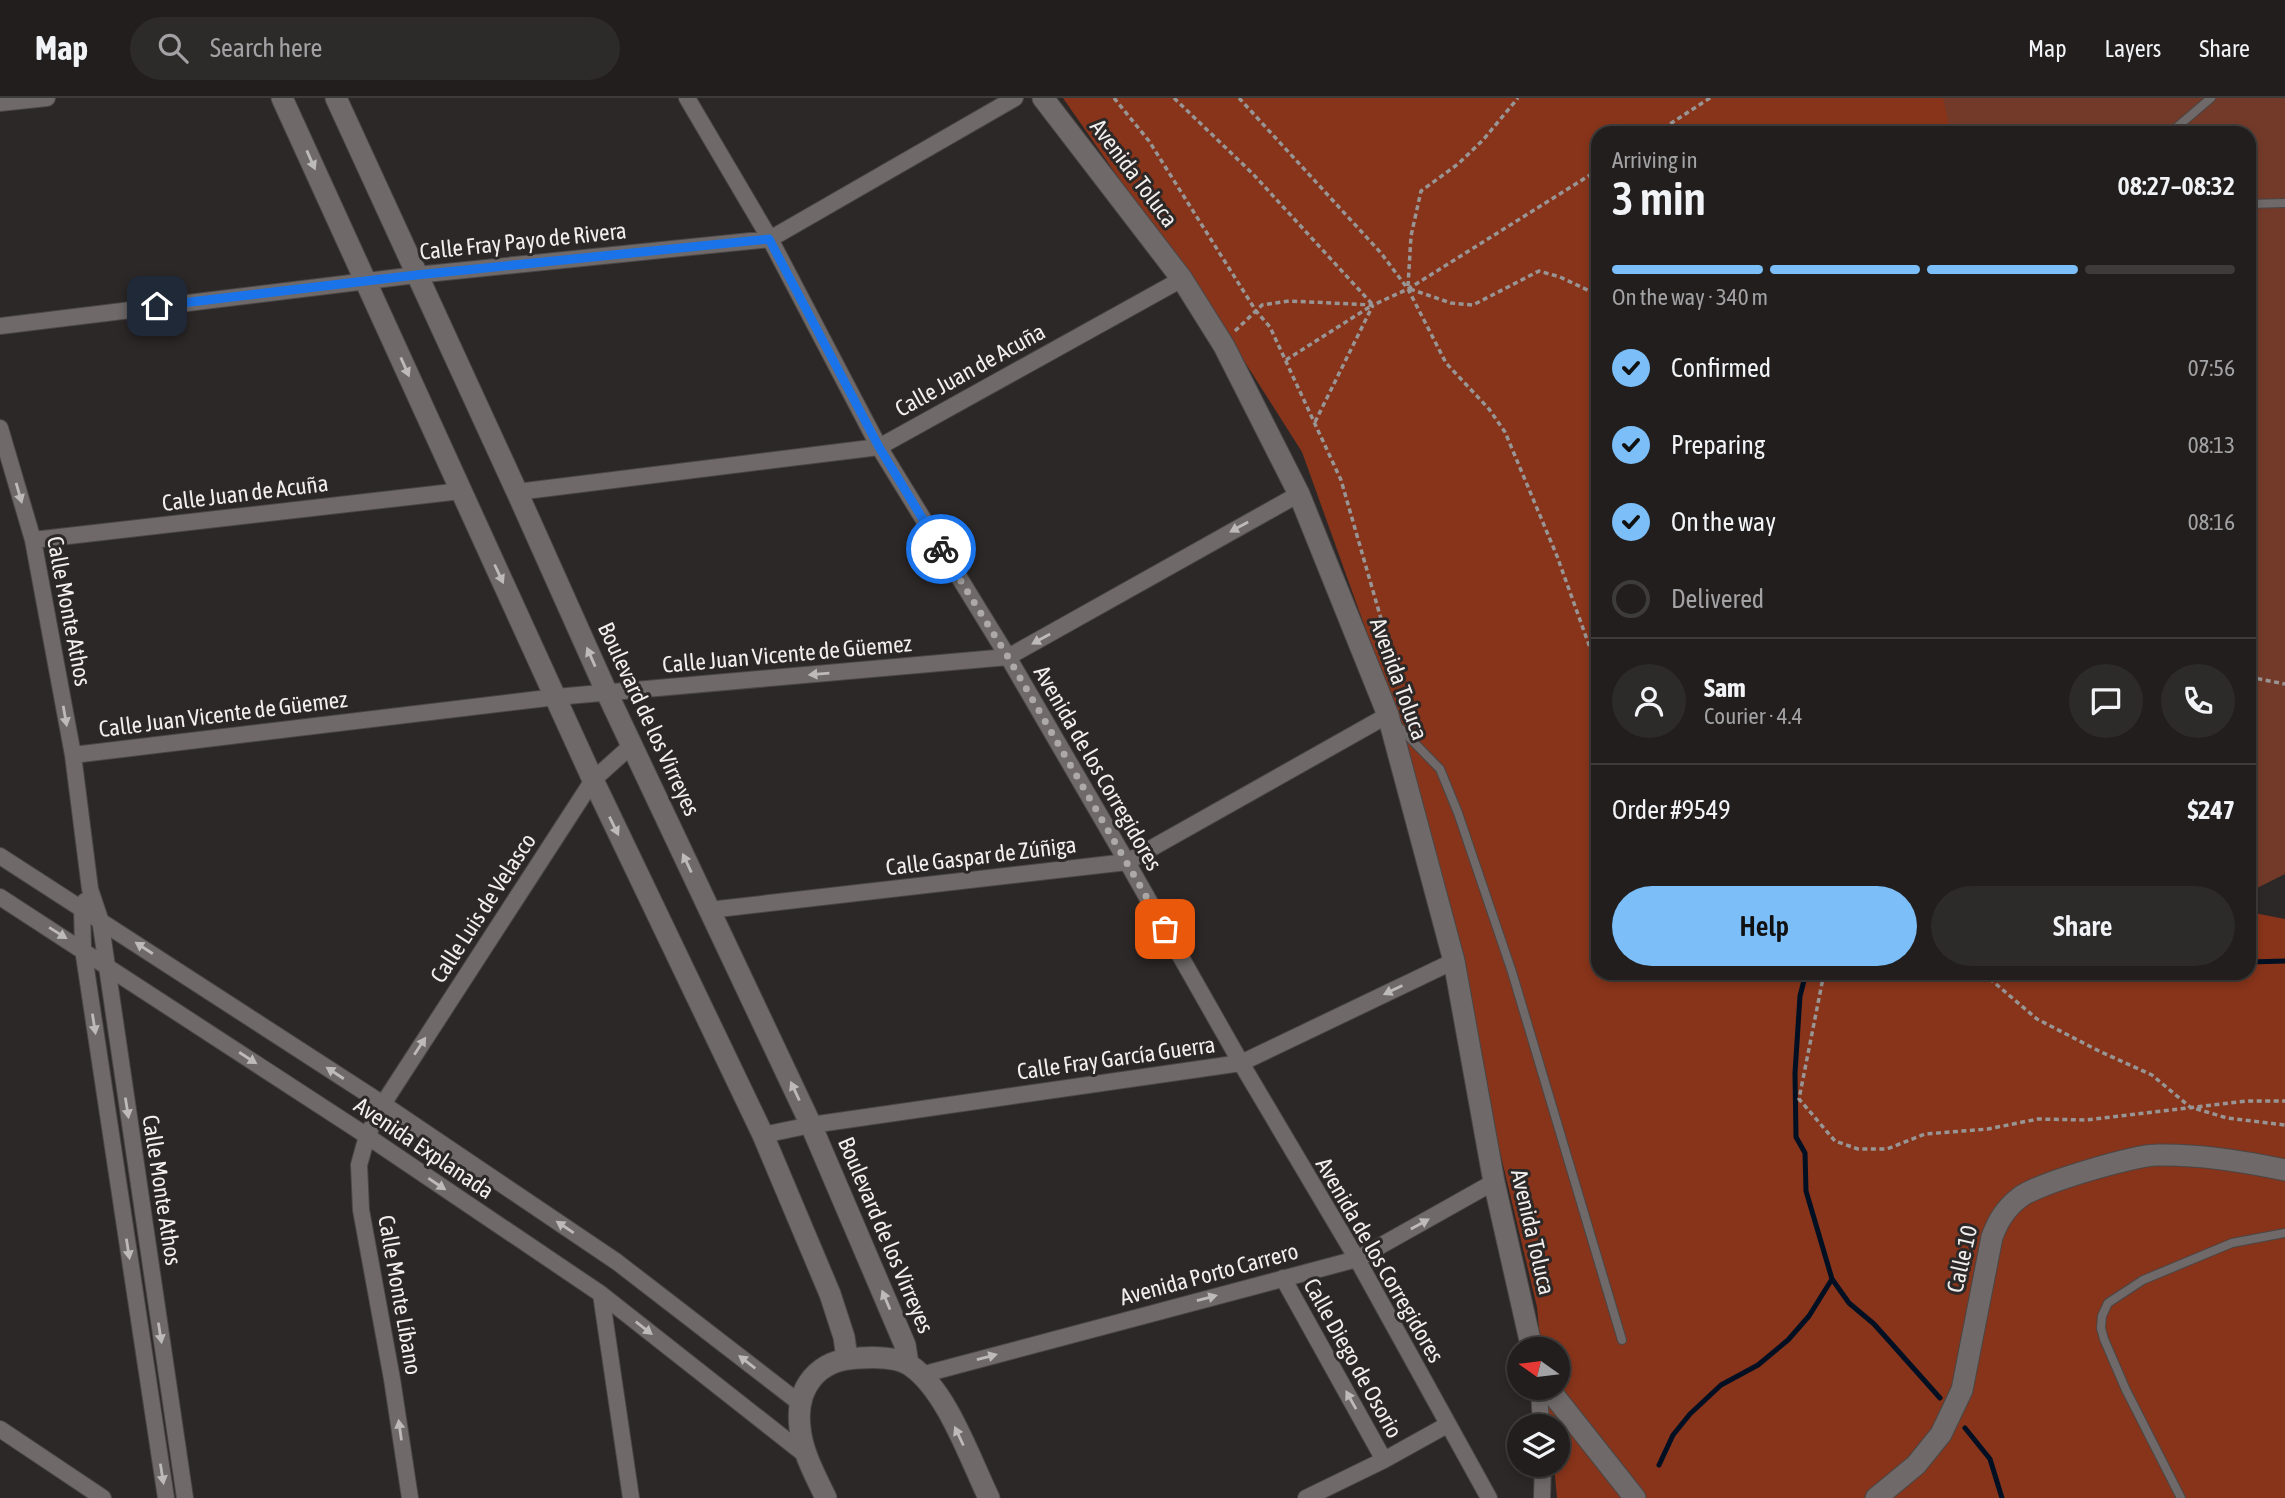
<!DOCTYPE html>
<meta charset="utf-8">
<style>
body{margin:0;font-family:"Asap Condensed",sans-serif;background:#2d2b2a;color:#f1f3f6;height:100vh;display:flex;flex-direction:column;font-size:26px;white-space:nowrap}
*{box-sizing:border-box;margin:0}
p{font-size:23px;color:#a2a2a4}
.icon{flex:none;width:38px;height:38px;fill:none;stroke:currentColor;stroke-width:2;stroke-linecap:round;stroke-linejoin:round}
.map{position:relative;flex:1;overflow:hidden}
.sheet{position:absolute;left:1591px;top:28px;width:665px;height:854px;display:flex;flex-direction:column;background:#211e1d;border-radius:21px;box-shadow:0 4px 10px #0003,0 0 0 2px #3e3c3b}
.sheet>*{flex:none}
.needle{width:46px;rotate:284deg}
.controls{position:absolute;left:1507px;top:1239px;display:grid;gap:14px}
.controls a{display:grid;place-items:center;width:63px;height:63px;border-radius:50%;background:#211e1d;box-shadow:0 4px 10px #0003,0 0 0 2px #3e3c3b;font-size:35px}
.pin{position:absolute;display:grid;place-items:center;width:60px;height:60px;color:#fff;margin:-30px;border-radius:14px;box-shadow:0 4px 10px #0006}
.courier{position:absolute;display:grid;place-items:center;width:70px;height:70px;margin:-35px;border:5px solid #1a73e8;border-radius:50%;background:#fff;color:#222;box-shadow:0 2px 9px #0007}
.summary em{font-style:normal;font-weight:600}
.summary div{display:flex;flex-direction:column-reverse}
.summary{display:flex;align-items:center;justify-content:space-between;height:119px;padding:0 21px}
h1{font-size:46px;font-weight:600;line-height:52px}
.bar{display:grid;grid-template-columns:repeat(4,1fr);gap:10px 7px;align-content:center;height:84px;padding:0 21px}
.bar i{height:9px;border-radius:5px;background:#3e3c3b}
.bar .selected{background:#7bbef8}
.bar p{grid-column:span 4}
.line{display:flex;align-items:center;gap:18px;padding:0 21px;border-top:2px solid #3e3c3b}
.line div{flex:1}
.round{display:grid;place-items:center;flex:none;width:74px;height:74px;border-radius:37px;background:#2d2b2a}
ol{padding:0 21px;list-style:none}
li{display:flex;align-items:center;gap:21px;height:77px}
li p{margin-inline-start:auto}
li .icon{padding:7px;border-radius:50%;background:#7bbef8;color:#111;stroke-width:4}
li:last-child{color:#a2a2a4}
li i{width:38px;height:38px;border:4px solid #3e3c3b;border-radius:50%}
.cta{display:flex;gap:14px;margin-top:auto;padding:14px 21px}
.cta a{flex:1;height:80px;border-radius:42px;background:#7bbef8;color:#111;font-size:28px;font-weight:600;line-height:80px;text-align:center}
.cta a+a{background:#2d2b2a;color:#f1f3f6}
header{display:flex;align-items:center;gap:42px;box-sizing:border-box;height:98px;padding:0 35px;background:#211e1d;border-bottom:2px solid #3e3c3b}
header strong{font-size:33px}
nav{display:flex;gap:38px;margin-inline-start:auto;font-size:24px}
.search{width:490px;height:63px;background:#2d2b2a;display:flex;align-items:center;gap:18px;box-sizing:border-box;padding:0 24px;border-radius:38px;color:#a2a2a4;font-size:26px}
.map>svg:first-child{display:block}
</style>
<header>
<strong>Map</strong>
<div class="search"><svg class="icon" aria-label="search" viewBox="0 0 24 24"><circle cx="10" cy="10" r="6"/><path d="M15 15l6 6"/></svg>Search here</div>
<nav><a>Map</a><a>Layers</a><a>Share</a></nav>
</header>
<div class="map">
<svg width="2285" height="1400" viewBox="0 0 2285 1400">
<rect width="100%" height="100%" fill="#2c2827"/>
<path fill="#733a29" d="M1915,0h370v776l-36,18v-759h-345z"/>
<path fill="#87341a" d="M1063,0h880l8,35h-353v840h651v-61l36,7v579h-728l-3,-33h4v-39h-9l-4,-38h13v-39h-17l-4,-42 -143,-599 -92,-256 -73,-115z"/>
<g fill="none" stroke-linecap="round" stroke-linejoin="round">
<path stroke="#001022" stroke-width="5" d="M2249,864l36,-1
M1806,875l-6,23 -5,77 1,64 9,16 1,38 26,88 17,24 25,21 66,74
M1965,1330l25,31 12,39
M1659,1367l14,-30 17,-21 31,-29 37,-20 30,-25 21,-24 23,-37"/>
<g stroke="#4a4645" stroke-width="10">
<path id="lane" d="M2170,35l41,-35
M2249,106l36,-1
M1396,626l44,45 18,44 54,159 110,368
M2181,1400l-55,-108 -22,-51 -3,-11 1,-12 6,-13 35,-23 89,-37 53,-10"/>
</g>
<g stroke="#4a4645" stroke-width="18">
<path id="street" d="M687,0l83,141 109,208 129,210 119,205 114,201 116,196 132,239
M0,5l47,-5
M0,228l416,-51 354,-36 245,-141
M0,330l33,112 40,215 17,134 10,30 85,579
M517,394l362,-45 303,-168
M33,442l428,-49
M73,657l483,-58 452,-40 291,-163
M0,758l383,248 234,158 184,142
M0,799l367,239 234,158 207,163
M85,803l-3,7 1,41 83,549
M709,812l418,-48 261,-147
M763,1037l48,-10 430,-62 213,-102
M1283,1180l101,182
M601,1196l30,204
M921,1277l436,-116 137,-77
M1539,1290l2,38
M0,1331l103,69
M410,1400l-18,-119 -31,-169 -2,-45 8,-29 16,-32 210,-324 39,-35
M1306,1400l78,-38 63,-35
M1542,1400l1,-33"/>
</g>
<g stroke="#4a4645" stroke-width="23">
<path id="secondary" d="M282,0l311,682 170,355 67,159 14,43 3,21
M336,0l181,394 90,201 204,432 94,220 3,19
M1043,0l139,181 42,67 75,148 89,221 66,246 40,221 38,167
M1548,1290l87,110
M826,1400c-10,-21 -24,-46 -26,-70 -5,-41 18,-69 59,-70 15,-1 39,-1 52,8 36,25 59,93 78,132
M1876,1400l40,-33 25,-31 21,-44 30,-153c6,-16 13,-28 27,-39 16,-14 116,-43 138,-43 42,-1 86,6 128,15"/>
</g>
<path stroke="#989594" stroke-width="3.5" stroke-dasharray="5 3.5" stroke-linecap="butt" d="M1114,0l35,43 107,170 14,16 71,153 62,215
M1174,0l79,76 120,131
M1239,0l142,155 27,36 38,74 43,46 16,23 52,124 41,114
M1656,35l54,-35
M1408,188l3,-50 10,-45 37,-27 25,-24 35,-42
M1410,191l41,14 22,2 66,-34 21,6 38,18
M1235,233l27,-26 27,-4 84,4 35,-16 190,-119
M1286,262l85,-54
M1315,324l58,-117
M2249,579l36,7
M1824,875l-25,126 36,42 23,8h29l38,-15 63,-5 50,-10 48,1 160,-19h39
M1983,875l54,46 62,32 53,24 38,32 37,11 58,7"/>
<use href="#lane" stroke="#6f6a69" stroke-width="8"/>
<use href="#street" stroke="#6f6a69" stroke-width="16"/>
<use href="#secondary" stroke="#6f6a69" stroke-width="21"/>
</g>
<defs><path id="oneway-solid" d="M-6-.8H1V-3.2L6.5 0L1 3.2V.8H-6Z" transform="scale(1.75)"/></defs>
<g fill="#bdbab9">
<use href="#oneway-solid" transform="translate(311 62) rotate(66)"/>
<use href="#oneway-solid" transform="translate(405 269) rotate(66)"/>
<use href="#oneway-solid" transform="translate(19 395) rotate(74)"/>
<use href="#oneway-solid" transform="translate(1239 429) rotate(151)"/>
<use href="#oneway-solid" transform="translate(499 476) rotate(65)"/>
<use href="#oneway-solid" transform="translate(1041 541) rotate(151)"/>
<use href="#oneway-solid" transform="translate(591 559) rotate(-114)"/>
<use href="#oneway-solid" transform="translate(819 576) rotate(175)"/>
<use href="#oneway-solid" transform="translate(65 618) rotate(80)"/>
<use href="#oneway-solid" transform="translate(614 728) rotate(64)"/>
<use href="#oneway-solid" transform="translate(687 765) rotate(-115)"/>
<use href="#oneway-solid" transform="translate(58 835) rotate(32)"/>
<use href="#oneway-solid" transform="translate(144 850) rotate(-147)"/>
<use href="#oneway-solid" transform="translate(1393 892) rotate(154)"/>
<use href="#oneway-solid" transform="translate(94 926) rotate(81)"/>
<use href="#oneway-solid" transform="translate(420 948) rotate(-57)"/>
<use href="#oneway-solid" transform="translate(248 960) rotate(33)"/>
<use href="#oneway-solid" transform="translate(335 975) rotate(-147)"/>
<use href="#oneway-solid" transform="translate(795 993) rotate(-115)"/>
<use href="#oneway-solid" transform="translate(127 1010) rotate(81)"/>
<use href="#oneway-solid" transform="translate(437 1086) rotate(34)"/>
<use href="#oneway-solid" transform="translate(1420 1126) rotate(-29)"/>
<use href="#oneway-solid" transform="translate(565 1129) rotate(-146)"/>
<use href="#oneway-solid" transform="translate(128 1151) rotate(81)"/>
<use href="#oneway-solid" transform="translate(1207 1200) rotate(-15)"/>
<use href="#oneway-solid" transform="translate(886 1202) rotate(-113)"/>
<use href="#oneway-solid" transform="translate(644 1230) rotate(38)"/>
<use href="#oneway-solid" transform="translate(160 1235) rotate(81)"/>
<use href="#oneway-solid" transform="translate(987 1259) rotate(-15)"/>
<use href="#oneway-solid" transform="translate(747 1264) rotate(-142)"/>
<use href="#oneway-solid" transform="translate(1351 1302) rotate(-119)"/>
<use href="#oneway-solid" transform="translate(400 1332) rotate(-98)"/>
<use href="#oneway-solid" transform="translate(959 1338) rotate(-115)"/>
<use href="#oneway-solid" transform="translate(162 1376) rotate(81)"/>
</g>
<g fill="none" stroke-linecap="round" stroke-linejoin="round">
<path stroke="#aca9a8" stroke-width="7" stroke-dasharray="0 12.6" d="M941,451l67,108 157,272"/>
<path stroke="#1a73e8" stroke-width="9" d="M157,208l259,-31 353,-36 110,208 62,102"/>
</g>
<g text-anchor="middle" dominant-baseline="central" stroke-width="6" stroke-linejoin="round" paint-order="stroke">
<g font-size="23" fill="#f1efee" stroke="#2c2827">
<text transform="translate(1134 75) rotate(53)">Avenida Toluca</text>
<text transform="translate(523 143) rotate(-6)">Calle Fray Payo de Rivera</text>
<text transform="translate(970 272) rotate(-29)">Calle Juan de Acuña</text>
<text transform="translate(245 395) rotate(-7)">Calle Juan de Acuña</text>
<text transform="translate(69 513) rotate(79)">Calle Monte Athos</text>
<text transform="translate(787 556) rotate(-5)">Calle Juan Vicente de Güemez</text>
<text transform="translate(1399 581) rotate(70)">Avenida Toluca</text>
<text transform="translate(223 616) rotate(-7)">Calle Juan Vicente de Güemez</text>
<text transform="translate(649 621) rotate(65)">Boulevard de los Virreyes</text>
<text transform="translate(1098 670) rotate(60)">Avenida de los Corregidores</text>
<text transform="translate(981 758) rotate(-7)">Calle Gaspar de Zúñiga</text>
<text transform="translate(483 810) rotate(-57)">Calle Luis de Velasco</text>
<text transform="translate(1116 960) rotate(-8)">Calle Fray García Guerra</text>
<text transform="translate(424 1050) rotate(34)">Avenida Explanada</text>
<text transform="translate(162 1092) rotate(81)">Calle Monte Athos</text>
<text transform="translate(1533 1134) rotate(77)">Avenida Toluca</text>
<text transform="translate(886 1137) rotate(67)">Boulevard de los Virreyes</text>
<text transform="translate(1962 1161) rotate(-77)">Calle 10</text>
<text transform="translate(1380 1162) rotate(60)">Avenida de los Corregidores</text>
<text transform="translate(1209 1176) rotate(-15)">Avenida Porto Carrero</text>
<text transform="translate(400 1197) rotate(80)">Calle Monte Líbano</text>
<text transform="translate(1353 1260) rotate(61)">Calle Diego de Osorio</text>
</g>
</g>
</svg>
<div class="controls">
<a><svg class="needle" viewBox="-14 -14 28 28"><path d="M0-13l5 13h-10z" fill="#e53935"/><path d="M0 13l5-13h-10z" fill="#a2a2a4"/></svg></a>
<a><svg class="icon" aria-label="layers" viewBox="0 0 24 24"><path d="M12 4l9 5-9 5-9-5zM3 14l9 5 9-5"/></svg></a>
</div>
<div class="pin" style="left:1165px;top:831px;background:#ea580c"><svg class="icon" aria-label="bag" viewBox="0 0 24 24"><path d="M5 8h14l-1 12H6zM9 8a3 3 0 0 1 6 0"/></svg></div>
<div class="pin" style="left:157px;top:208px;background:#1f2937"><svg class="icon" aria-label="home" viewBox="0 0 24 24"><path d="M3 11l9-7 9 7M6 9v11h12V9"/></svg></div>
<div class="courier" style="left:941px;top:451px"><svg class="icon" aria-label="bike" viewBox="0 0 24 24"><circle cx="6" cy="16" r="4"/><circle cx="18" cy="16" r="4"/><path d="M6 16l4-8h5l3 8M10 8l3 8H6M13 5h3"/></svg></div>
<section class="sheet">
<div class="summary"><div><h1>3 min</h1><p>Arriving in</p></div><em>08:27–08:32</em></div>
<div class="bar"><i class="selected"></i><i class="selected"></i><i class="selected"></i><i></i><p>On the way · 340 m</p></div>
<ol>
<li><svg class="icon" aria-label="check" viewBox="0 0 24 24"><path d="M5 12l5 5 9-10"/></svg>Confirmed<p>07:56</p></li>
<li><svg class="icon" aria-label="check" viewBox="0 0 24 24"><path d="M5 12l5 5 9-10"/></svg>Preparing<p>08:13</p></li>
<li><svg class="icon" aria-label="check" viewBox="0 0 24 24"><path d="M5 12l5 5 9-10"/></svg>On the way<p>08:16</p></li>
<li><i></i>Delivered</li>
</ol>
<div class="line" style="height:126px"><a class="round"><svg class="icon" aria-label="person" viewBox="0 0 24 24"><circle cx="12" cy="8" r="4"/><path d="M4 21q1-7 8-7t8 7"/></svg></a><div><b>Sam</b><p>Courier · 4.4</p></div><a class="round"><svg class="icon" aria-label="chat" viewBox="0 0 24 24"><path d="M4 5h16v11H9l-5 4z"/></svg></a><a class="round"><svg class="icon" aria-label="phone" viewBox="0 0 24 24"><path d="M5 4h4l2 5-3 2q2 4 5 5l2-3 5 2v4C11 20 4 13 5 4z"/></svg></a></div>
<div class="line" style="height:91px"><div>Order #9549</div><b>$247</b></div>
<div class="cta"><a>Help</a><a>Share</a></div>
</section>
</div>
